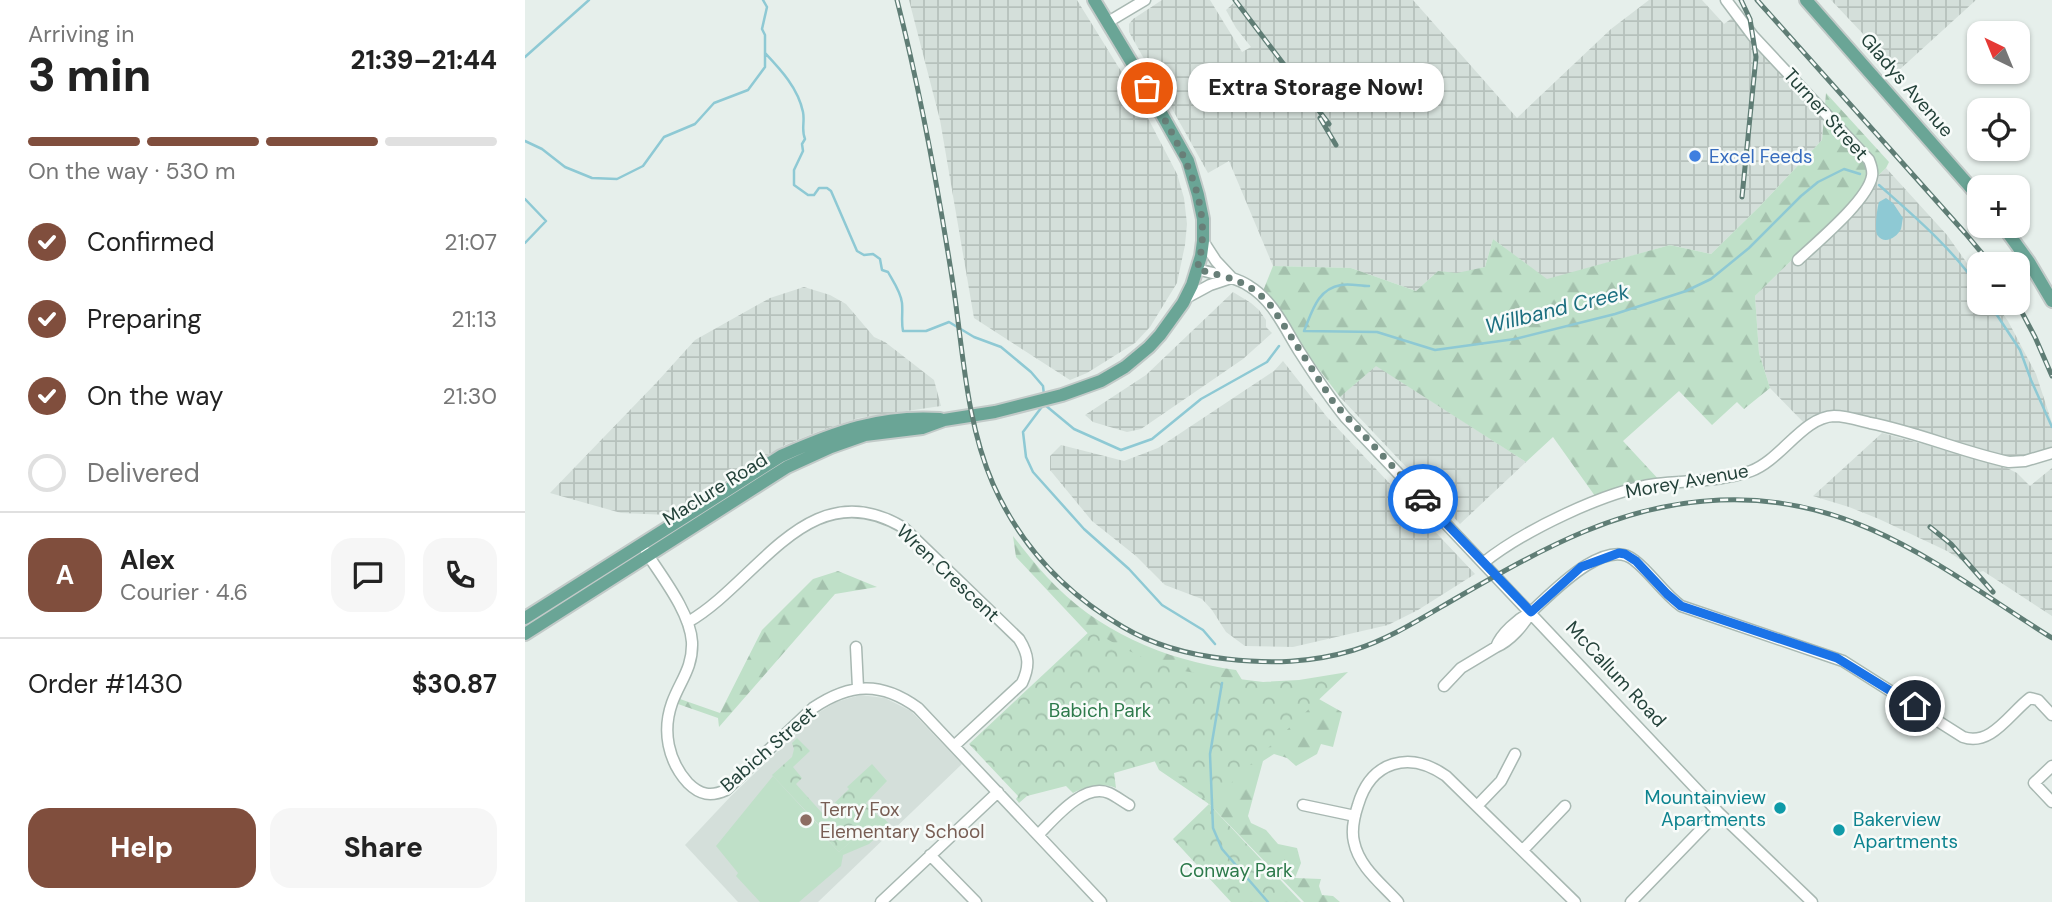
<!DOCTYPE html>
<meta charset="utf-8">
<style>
body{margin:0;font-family:"DM Sans",sans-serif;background:#f6f6f6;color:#222;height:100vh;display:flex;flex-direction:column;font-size:26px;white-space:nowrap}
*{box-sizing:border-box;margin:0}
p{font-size:23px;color:#767676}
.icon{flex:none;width:38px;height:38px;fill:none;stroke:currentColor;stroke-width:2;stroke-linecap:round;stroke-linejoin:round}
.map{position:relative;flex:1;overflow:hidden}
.sheet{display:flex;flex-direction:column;background:#fff;width:525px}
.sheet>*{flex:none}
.needle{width:46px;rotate:317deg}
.fabs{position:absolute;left:1442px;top:21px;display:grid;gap:14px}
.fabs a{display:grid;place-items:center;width:63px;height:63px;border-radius:14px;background:#fff;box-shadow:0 2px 5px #0004;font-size:35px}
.pin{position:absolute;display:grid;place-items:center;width:60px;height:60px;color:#fff;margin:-30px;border:4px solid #fff;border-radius:50%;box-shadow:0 2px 7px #0007}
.courier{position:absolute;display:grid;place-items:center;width:70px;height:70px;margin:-35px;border:5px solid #1a73e8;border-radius:50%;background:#fff;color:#222;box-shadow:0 2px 9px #0007}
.bubble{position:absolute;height:49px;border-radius:21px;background:#fff;box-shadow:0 2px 5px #0004;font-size:23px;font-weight:800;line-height:49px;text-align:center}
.headline em{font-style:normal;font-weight:800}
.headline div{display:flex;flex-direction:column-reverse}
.headline{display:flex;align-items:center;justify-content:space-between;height:119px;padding:0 28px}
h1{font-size:46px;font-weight:800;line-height:52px}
.bar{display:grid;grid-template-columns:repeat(4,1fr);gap:10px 7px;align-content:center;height:84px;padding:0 28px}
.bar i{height:9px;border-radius:5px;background:#e0e0e0}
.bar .active{background:#804e3d}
.bar p{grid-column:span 4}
.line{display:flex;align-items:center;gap:18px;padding:0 28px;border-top:2px solid #e0e0e0}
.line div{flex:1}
.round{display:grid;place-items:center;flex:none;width:74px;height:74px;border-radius:21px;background:#f6f6f6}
ol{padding:0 28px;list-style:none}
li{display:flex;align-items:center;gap:21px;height:77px}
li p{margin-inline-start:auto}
li .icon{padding:7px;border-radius:50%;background:#804e3d;color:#fff;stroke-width:4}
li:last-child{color:#767676}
li i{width:38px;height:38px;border:4px solid #e0e0e0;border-radius:50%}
.cta{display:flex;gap:14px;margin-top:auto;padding:14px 28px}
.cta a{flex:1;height:80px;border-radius:21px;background:#804e3d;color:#fff;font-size:28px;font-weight:800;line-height:80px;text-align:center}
.cta a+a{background:#f6f6f6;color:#222}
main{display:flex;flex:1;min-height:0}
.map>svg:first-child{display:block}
</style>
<main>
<section class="sheet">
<div class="headline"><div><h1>3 min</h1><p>Arriving in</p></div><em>21:39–21:44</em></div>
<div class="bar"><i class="active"></i><i class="active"></i><i class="active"></i><i></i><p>On the way · 530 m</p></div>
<ol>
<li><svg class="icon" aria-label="check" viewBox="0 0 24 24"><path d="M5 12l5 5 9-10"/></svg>Confirmed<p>21:07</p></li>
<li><svg class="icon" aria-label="check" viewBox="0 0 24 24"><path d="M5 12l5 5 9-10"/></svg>Preparing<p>21:13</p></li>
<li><svg class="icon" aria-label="check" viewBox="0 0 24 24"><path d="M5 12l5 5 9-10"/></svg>On the way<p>21:30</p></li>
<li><i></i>Delivered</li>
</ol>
<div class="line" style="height:126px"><b class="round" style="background:#804e3d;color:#fff">A</b><div><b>Alex</b><p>Courier · 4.6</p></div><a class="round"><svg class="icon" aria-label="chat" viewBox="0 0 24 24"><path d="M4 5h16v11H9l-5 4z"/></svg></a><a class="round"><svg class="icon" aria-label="phone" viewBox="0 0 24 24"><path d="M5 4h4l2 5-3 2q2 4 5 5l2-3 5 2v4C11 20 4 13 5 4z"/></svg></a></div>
<div class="line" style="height:91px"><div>Order #1430</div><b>$30.87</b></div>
<div class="cta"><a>Help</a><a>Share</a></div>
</section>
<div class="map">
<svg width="1527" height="902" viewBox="0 0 1527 902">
<defs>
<pattern id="industrial-grid" width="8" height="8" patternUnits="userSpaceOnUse" patternTransform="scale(1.75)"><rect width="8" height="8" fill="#d4dfda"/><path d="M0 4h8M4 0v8" fill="none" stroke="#b6c1bc"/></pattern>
<pattern id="forest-firs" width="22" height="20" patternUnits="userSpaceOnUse" patternTransform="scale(1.75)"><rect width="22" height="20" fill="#bfe0c8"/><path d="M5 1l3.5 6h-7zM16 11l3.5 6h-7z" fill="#a4c1ad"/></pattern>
<pattern id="park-crowns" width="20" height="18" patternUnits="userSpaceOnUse" patternTransform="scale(1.75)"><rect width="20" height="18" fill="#bfe0c8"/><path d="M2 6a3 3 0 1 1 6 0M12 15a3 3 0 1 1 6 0" fill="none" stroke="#a4c1ad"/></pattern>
</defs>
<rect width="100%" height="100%" fill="#e6efeb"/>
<path fill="#d4dfda" d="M335,695l25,3 26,13 51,53 -144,138h-80l-53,-57 47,-50 86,-82 18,-11z"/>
<path fill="url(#industrial-grid)" d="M384,0h168l60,97 40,77 7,24 3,26 -2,21 -8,38 -27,44 -15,16 -48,30 -17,7 -96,-62 -34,-198z
M637,0h48l32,52 9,-5 -15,-19 -10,-18 11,-10h176l104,118 94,-89 38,-29h53l22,24 8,-6 91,97 -1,25 -63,67 -48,47 -41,-9 -123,35 -54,-41 -8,28 -28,7 -19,-3 -22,20 -65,-23 -78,-2 -44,-105 -21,12 -79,-141v-8l4,-5z
M1306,0h145l-78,71z
M1361,168l61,67 32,45v23h16l13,18 28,53 16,49v25l-27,9 -24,-1 -109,-33 -49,-9 -37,11 -36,-37 -11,-35 -4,-57z
M279,287l26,8 16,9 28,33 11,5 49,38 7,26 -82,12 -37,12 -37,15 -32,18 -83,52 -49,-2 -71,-20 107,-111 38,-42 75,-42z
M708,292l18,11 8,7 7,10v7l6,6 -29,26 -102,70 -14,3 -34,-10 -8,-7 61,-40z
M758,361l44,56 148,157 -57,36 -30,15 -95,22 -48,-1 -19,-14 -14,-22 -10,-11 -37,-14 -29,-29 -44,-35 -42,-51v-14l11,-11 63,16 34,-13 116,-77z
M851,365l150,97 -66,62 -120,-127z
M1357,433l119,32 16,8 13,13 22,-18v148l-69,-45 -3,1 -33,-21 -68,-32 -30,-12 -36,-11z"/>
<path fill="#bfe0c8" d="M248,776l49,53 -2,3 19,20 42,-37 9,10 -21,19 -26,11 -2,11 -42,36h-39l-24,-26 2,-3 -22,-27z"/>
<path fill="url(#forest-firs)" d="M1301,93l63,69 -3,6 -131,128 4,57 11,35 -26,21 -7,-7 -25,23 -33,-34 -56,50 38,41 -66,14 -42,-59 -27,25 -150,-96 -36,31 -35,-46 -42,-60 10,-25 78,2 65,23 22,-20 19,2 28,-6 8,-28 54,40 123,-34 41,9 48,-47 63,-67z
M488,536c11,14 22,28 34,41 49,54 118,83 189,93l14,23 60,1 32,18 -9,35 -12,-3 -4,10 -21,12 -9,-8 -13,-4 -11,7 -15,55 3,7 15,7 12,14 19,4 4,15 -6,15 26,1 -2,7 3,9 11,1 7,6h-36l-95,-98 -50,-34 -63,-128 -80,-85z
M313,571l39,16 -42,7 -116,133 -1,-9 -40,-14 2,-5 40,14 42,-83 51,-51z"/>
<path fill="url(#park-crowns)" d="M566,630l30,17 27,13 30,10 29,5 56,7 36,-2 49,-8 -139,132 92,98h-70l-58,-63 36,-35 -15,-16 -38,-27 -42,12 2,15c-16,-6 -29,-2 -43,5l-7,-7 -39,10 -8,7 -3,-4 2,-3 -49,-52z
M272,738l13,13 -17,16 9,11 -6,6 27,30 26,-25 -2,-2 25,-23 15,17 -21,22 13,14 -40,35 -19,-21 2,-3 -50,-53 20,-18 2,-8 -2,-6z"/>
<path fill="#8ec9d4" d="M1361,198l7,5 10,15c-1,3 -1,7 -2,11 -4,8 -16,16 -23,7 -4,-4 -1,-28 1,-34z"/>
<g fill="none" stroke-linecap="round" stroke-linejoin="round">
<path stroke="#8ec9d4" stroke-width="2.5" d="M238,0l4,7 -5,22 3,6v18c16,17 33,35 38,59 2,10 -2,18 2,27l-3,5 1,7 -9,19v15l14,10h6l5,-7h8l4,3 26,60 7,4 9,-1 7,5 2,11 6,2c5,9 13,20 14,31 1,10 -1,19 1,28h23l23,-9 25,15 27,10 30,25 12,14 1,9
M0,57l64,-57
M0,141l17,8 23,18 27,11 25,1 26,-13 21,-29 31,-13 19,-21 34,-13 17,-23v-14
M1354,185c36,32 73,63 100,103
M0,199l21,22 -21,22
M844,286c-9,0 -20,-3 -28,-1 -24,4 -29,27 -37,46l73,1 58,18 80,-11 100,-25 71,-23 25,-12 38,-31 52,-52 17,-14 26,-13 16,5
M1464,303l31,47 11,30 21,47
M519,404l-21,28 3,25 7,15 51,57 45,40 33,36 41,25 12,14
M520,405l29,24 47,21 31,-11 49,-40 66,-37 12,-16
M697,683l-12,71 3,74 9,21 46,53"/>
<g stroke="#a8b8b2" stroke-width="13">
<path id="minor" d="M1201,0l27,36 116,124c2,5 4,11 3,16 -4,24 -55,66 -74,84
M583,22l37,-22
M678,241l13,20 15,16
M672,269c17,5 37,7 52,17 25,15 37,45 52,68 14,22 28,43 44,63l373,395 94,90
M661,298l24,-13 21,-7
M121,552c16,25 44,60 46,90 1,26 -12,39 -20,61 -10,28 -4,58 16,80 12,12 23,14 38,7l87,-82c37,-25 68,-27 105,0l183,194
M958,563c40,-32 122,-72 173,-79 31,-4 65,-2 95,-13 30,-11 52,-54 83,-55 12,0 24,4 36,7 47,9 92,29 139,39l16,-1 27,-8
M1006,612c-7,13 -21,29 -35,35 5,-14 22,-28 35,-35 21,-19 74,-76 103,-52 17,13 29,33 47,46l162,55 120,76c28,10 47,-24 67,-39l8,2 14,15
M163,622c70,-40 121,-152 216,-94l115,111c10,16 11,27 3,44l-68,63
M331,647l2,41
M919,686l17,-18 35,-21
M1527,766l-18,17 18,19
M778,805l52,11
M952,806l24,-25 14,-27
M513,835c16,-16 46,-53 71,-42 7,3 13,8 20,12
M998,850l42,-44
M405,855l46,47
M356,902l117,-110
M873,902c-16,-18 -39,-35 -44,-60 -3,-12 0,-25 4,-37 13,-44 51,-55 88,-29l129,126
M1106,902l87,-90"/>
</g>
<g stroke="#c2cac8" stroke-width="16">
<path id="major" d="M1281,0l173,197
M1478,226l26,36 23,39
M0,618l256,-162c54,-24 99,-41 159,-37
M0,634l262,-167 44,-20 34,-12 57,-7 22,-8 51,-8 67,-17 39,-14 24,-14 24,-20 11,-12 23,-32 9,-18 9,-29 2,-15v-22l-5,-24 -10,-34 -41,-73 -53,-88"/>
</g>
<use href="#minor" stroke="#fff" stroke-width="10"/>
<use href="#major" stroke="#6aa596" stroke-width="12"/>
<g stroke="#5f7d75" stroke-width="5">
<path id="rail" d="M372,0c24,94 41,188 56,284 10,66 13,138 40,200 27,61 72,109 130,143 32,19 67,28 104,32 44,5 84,4 127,-9 38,-12 71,-34 106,-54 84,-48 161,-92 260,-96 136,-6 225,71 332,138
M710,0l94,124
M1216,0l9,19 6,38 -14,140
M1232,0l208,233 26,31
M795,118l16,27
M1492,303l18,34 17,39
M1405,527l21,17 42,48"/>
</g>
<use href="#rail" stroke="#f7fbf9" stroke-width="2.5" stroke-dasharray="8" stroke-linecap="butt"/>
</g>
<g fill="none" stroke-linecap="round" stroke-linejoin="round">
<path stroke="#687f78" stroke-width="7" stroke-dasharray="0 12.6" d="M622,88c31,56 70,115 50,181 32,9 52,11 75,38l62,96 89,96"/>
<path stroke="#1a73e8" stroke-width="9" d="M898,499l108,113 50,-45 38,-14 6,1 11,7 31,33 14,12 156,52 78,48"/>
</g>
<circle fill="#3f7fe0" stroke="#f7fbf9" stroke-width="2.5" cx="1170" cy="156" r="7"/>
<g fill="#0f9aa8" stroke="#f7fbf9" stroke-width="2.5">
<circle cx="1255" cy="808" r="7"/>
<circle cx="1314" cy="830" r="7"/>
</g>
<circle fill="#8d6e63" stroke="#f7fbf9" stroke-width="2.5" cx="281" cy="820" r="7"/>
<g text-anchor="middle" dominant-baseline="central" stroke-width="5" stroke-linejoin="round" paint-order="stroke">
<g font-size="19" fill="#24423a" stroke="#f7fbf9">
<text transform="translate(1382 85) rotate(49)">Gladys Avenue</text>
<text transform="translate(1301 114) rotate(48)">Turner Street</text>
<text transform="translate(1162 481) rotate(-10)">Morey Avenue</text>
<text transform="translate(190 489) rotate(-32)">Maclure Road</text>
<text transform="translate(423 573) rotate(43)">Wren Crescent</text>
<text transform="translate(1091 674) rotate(47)">McCallum Road</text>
<text transform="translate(243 749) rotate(-41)">Babich Street</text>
</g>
<g font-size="19" fill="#366cbe" stroke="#f7fbf9" text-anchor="start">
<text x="1184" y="156">Excel Feeds</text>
</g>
<g font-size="19" fill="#2d7a4b" stroke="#f7fbf9">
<text x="575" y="710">Babich Park</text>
<text x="711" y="870">Conway Park</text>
</g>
<g font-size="19" fill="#0d838f" stroke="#f7fbf9" text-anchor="end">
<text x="1241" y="797">Mountainview<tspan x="1241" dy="22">Apartments</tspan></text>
<text x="1328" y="819" text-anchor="start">Bakerview<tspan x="1328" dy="22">Apartments</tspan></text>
</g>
<g font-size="19" fill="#785e54" stroke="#f7fbf9" text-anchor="start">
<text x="295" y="809">Terry Fox<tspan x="295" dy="22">Elementary School</tspan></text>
</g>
<g font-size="21" font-style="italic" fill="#1c6f80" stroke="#f7fbf9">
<text transform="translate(1032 309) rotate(-14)">Willband Creek</text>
</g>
</g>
</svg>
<div class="fabs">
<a><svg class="needle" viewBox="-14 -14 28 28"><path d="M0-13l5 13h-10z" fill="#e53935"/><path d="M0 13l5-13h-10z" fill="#767676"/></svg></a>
<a><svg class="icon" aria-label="locate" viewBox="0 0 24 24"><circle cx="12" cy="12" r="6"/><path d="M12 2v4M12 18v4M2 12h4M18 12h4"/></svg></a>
<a>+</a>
<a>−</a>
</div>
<div class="pin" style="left:622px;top:88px;background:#ea580c"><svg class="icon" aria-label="bag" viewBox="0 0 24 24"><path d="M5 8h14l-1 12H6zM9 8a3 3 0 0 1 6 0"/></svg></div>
<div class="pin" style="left:1390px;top:706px;background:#1f2937"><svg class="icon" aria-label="home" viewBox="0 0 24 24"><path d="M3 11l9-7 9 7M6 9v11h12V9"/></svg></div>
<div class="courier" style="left:898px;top:499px"><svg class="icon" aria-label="car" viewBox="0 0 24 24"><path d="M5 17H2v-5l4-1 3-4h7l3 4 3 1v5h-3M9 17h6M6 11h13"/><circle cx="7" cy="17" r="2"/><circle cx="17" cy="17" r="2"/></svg></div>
<div class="bubble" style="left:663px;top:63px;width:256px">Extra Storage Now!</div>
</div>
</main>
